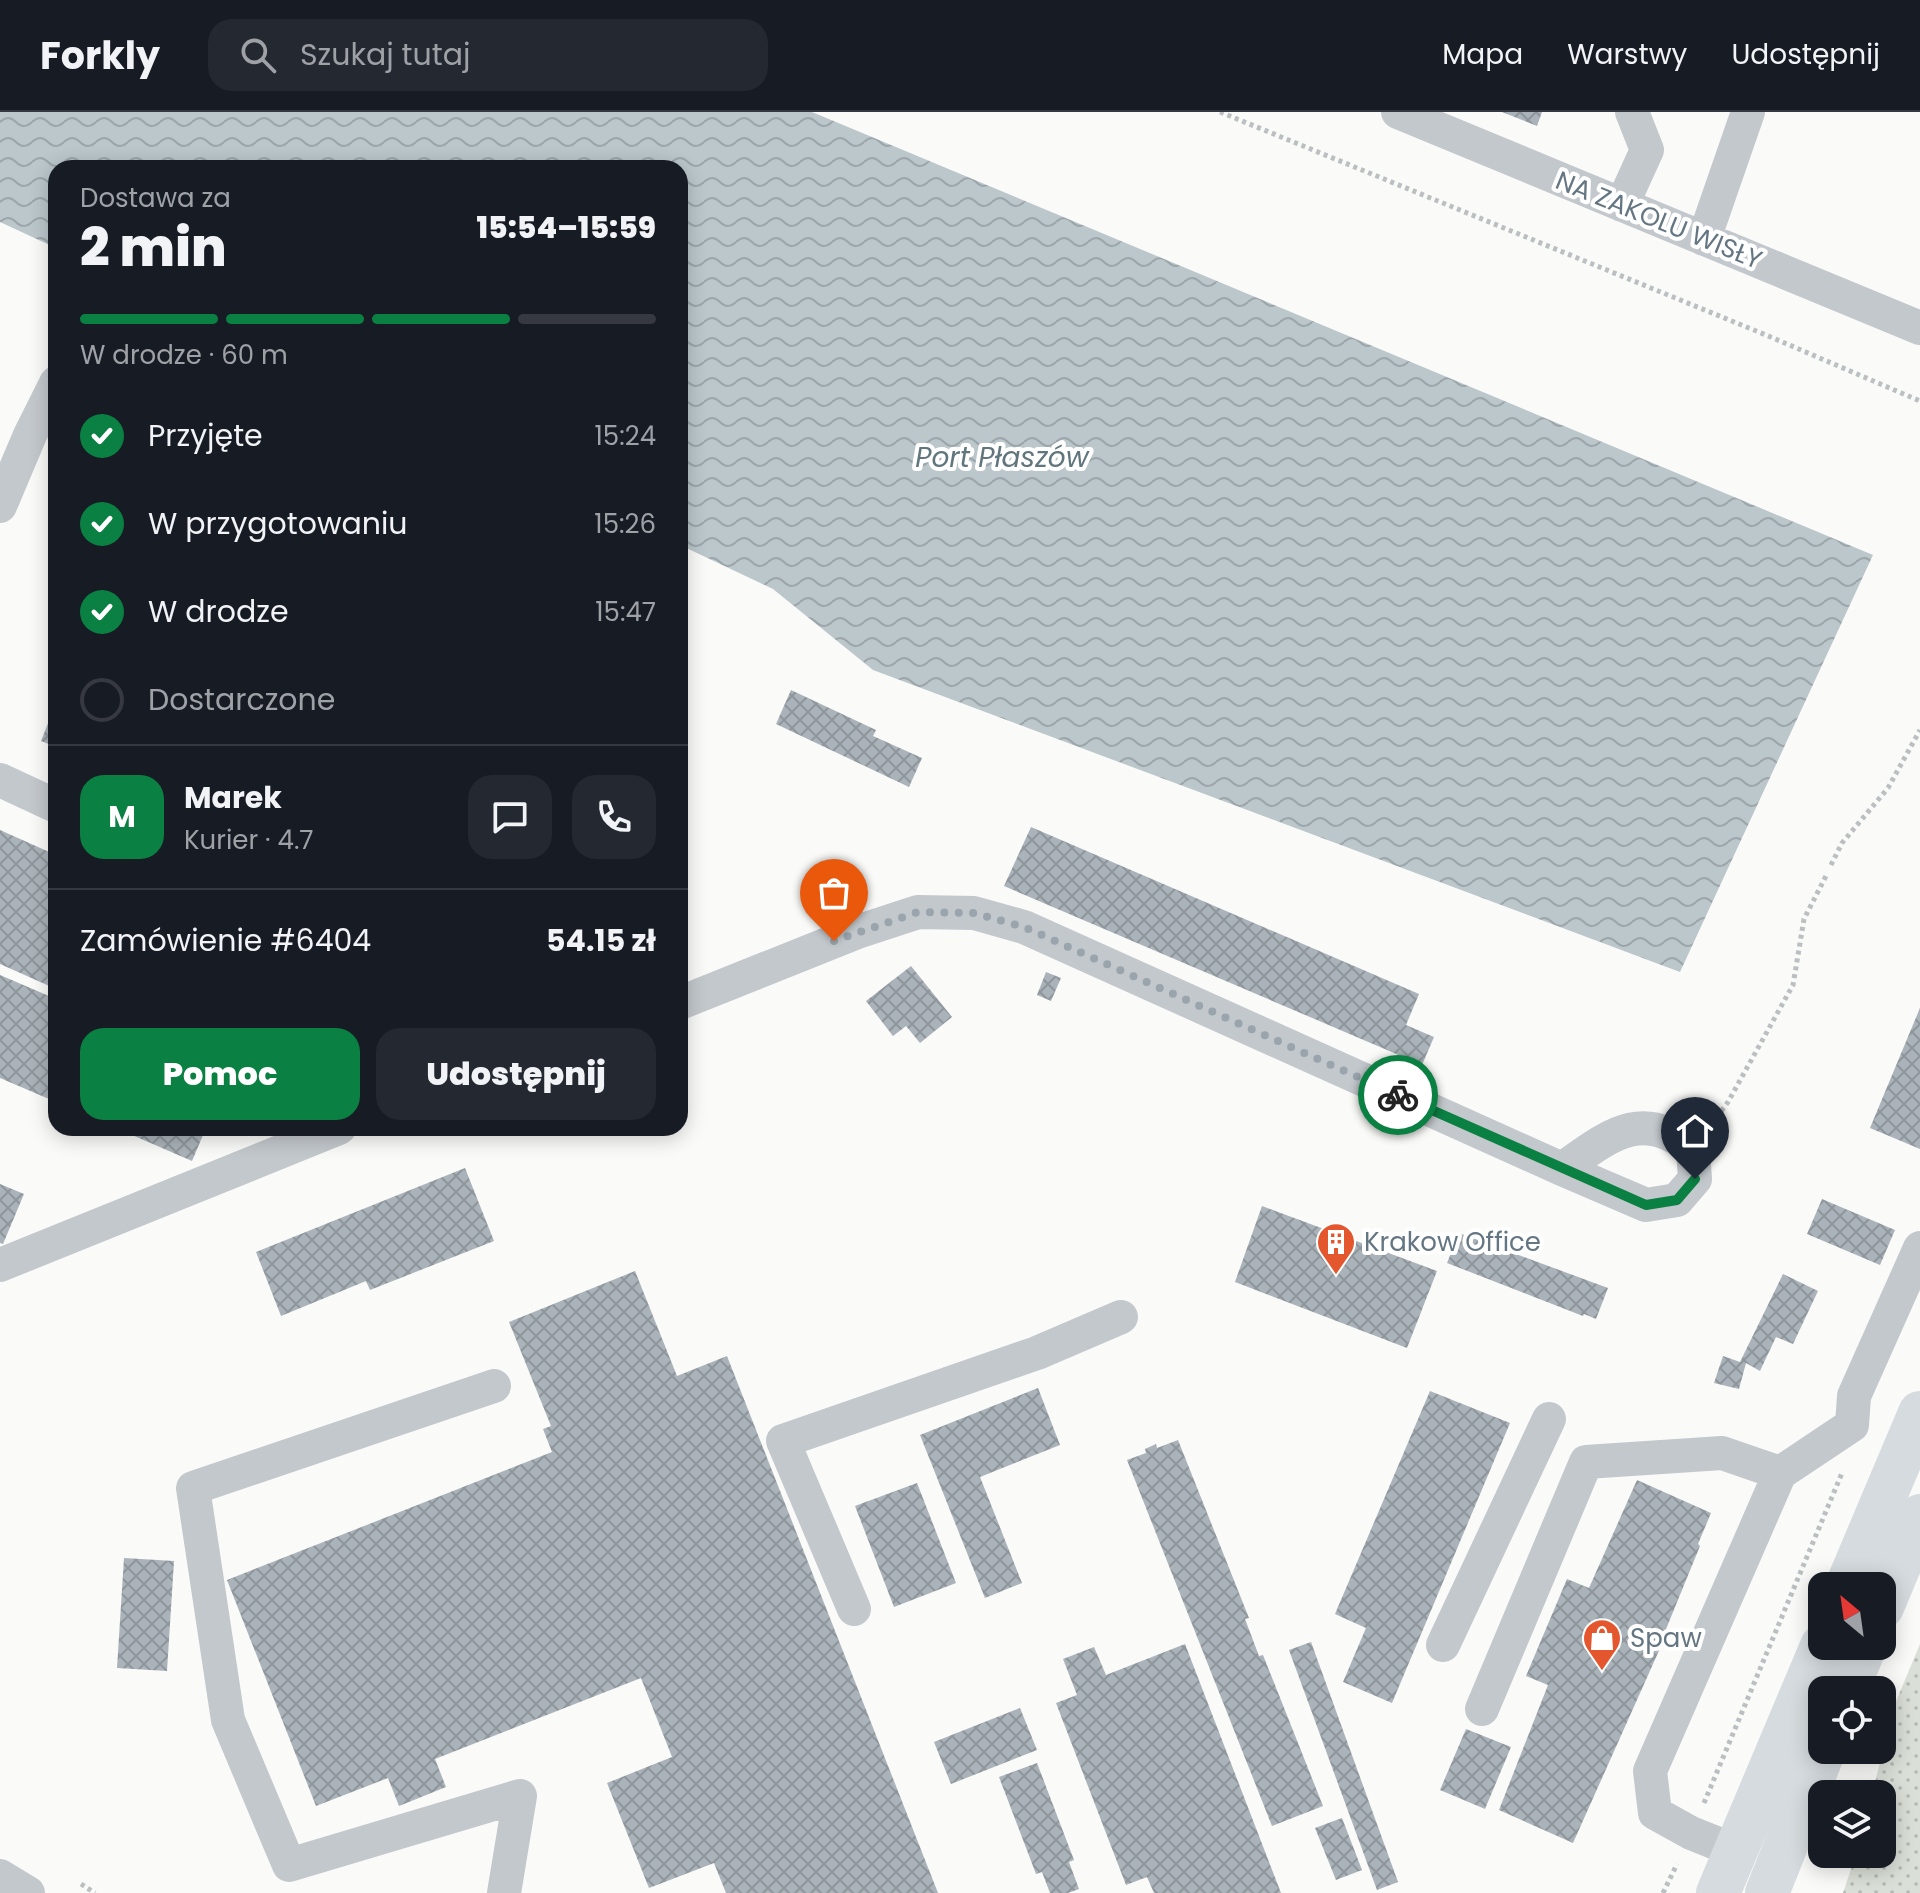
<!DOCTYPE html>
<html lang="pl">
<meta charset="utf-8">
<style>
body{margin:0;font-family:Poppins,sans-serif;background:#242831;color:#f1f3f6;height:100vh;display:flex;flex-direction:column;font-size:30px;white-space:nowrap}
*{box-sizing:border-box;margin:0}
p{font-size:26px;color:#9ea1a6}
.icon{flex:none;width:44px;height:44px;fill:none;stroke:currentColor;stroke-width:2;stroke-linecap:round;stroke-linejoin:round}
.map{position:relative;flex:1;overflow:hidden}
.sheet{position:absolute;left:48px;top:48px;width:640px;height:976px;display:flex;flex-direction:column;background:#171b24;border-radius:24px;box-shadow:0 4px 20px #0003}
.sheet>*{flex:none}
.needle{width:52px;rotate:331deg}
.tools{position:absolute;left:1808px;top:1460px;display:grid;gap:16px}
.tools a{display:grid;place-items:center;width:88px;height:88px;border-radius:16px;background:#171b24;box-shadow:0 4px 20px #0003;font-size:40px}
.pin{position:absolute;display:grid;place-items:center;width:68px;height:68px;color:#fff;margin:-82px -34px;border-radius:50% 50% 50% 0;rotate:-45deg;box-shadow:0 0 8px #0007}
.pin .icon{rotate:45deg}
.courier{position:absolute;display:grid;place-items:center;width:80px;height:80px;margin:-40px;border:6px solid #0b8043;border-radius:50%;background:#fff;color:#222;box-shadow:0 2px 10px #0007}
.headline em{font-style:normal;font-weight:800}
.headline div{display:flex;flex-direction:column-reverse}
.headline{display:flex;align-items:center;justify-content:space-between;height:136px;padding:0 32px}
h1{font-size:52px;font-weight:800;line-height:60px}
.bar{display:grid;grid-template-columns:repeat(4,1fr);gap:12px 8px;align-content:center;height:96px;padding:0 32px}
.bar i{height:10px;border-radius:6px;background:#363941}
.bar .on{background:#0b8043}
.bar p{grid-column:span 4}
.line{display:flex;align-items:center;gap:20px;padding:0 32px;border-top:2px solid #363941}
.line div{flex:1}
.round{display:grid;place-items:center;flex:none;width:84px;height:84px;border-radius:24px;background:#242831}
ol{padding:0 32px;list-style:none}
li{display:flex;align-items:center;gap:24px;height:88px}
li p{margin-inline-start:auto}
li .icon{padding:8px;border-radius:50%;background:#0b8043;color:#fff;stroke-width:4}
li:last-child{color:#9ea1a6}
li i{width:44px;height:44px;border:4px solid #363941;border-radius:50%}
.action{display:flex;gap:16px;margin-top:auto;padding:16px 32px}
.action a{flex:1;height:92px;border-radius:24px;background:#0b8043;color:#fff;font-size:32px;font-weight:800;line-height:92px;text-align:center}
.action a+a{background:#242831;color:#f1f3f6}
header{display:flex;align-items:center;gap:48px;box-sizing:border-box;height:112px;padding:0 40px;background:#171b24;border-bottom:2px solid #363941}
header strong{font-size:38px}
nav{display:flex;gap:44px;margin-inline-start:auto;font-size:28px}
.search{width:560px;height:72px;background:#242831;display:flex;align-items:center;gap:20px;box-sizing:border-box;padding:0 28px;border-radius:24px;color:#9ea1a6;font-size:30px}
.map>svg:first-child{display:block}
</style>
<header>
<strong>Forkly</strong>
<div class="search"><svg class="icon" aria-label="search" viewBox="0 0 24 24"><circle cx="10" cy="10" r="6"/><path d="M15 15l6 6"/></svg>Szukaj tutaj</div>
<nav><a>Mapa</a><a>Warstwy</a><a>Udostępnij</a></nav>
</header>
<div class="map">
<svg width="1920" height="1781" viewBox="0 0 1920 1781">
<defs>
<pattern id="park-dots" width="8" height="8" patternUnits="userSpaceOnUse" patternTransform="scale(2)"><rect width="8" height="8" fill="#dadfd7"/><path d="M2 2h.1M6 6h.1" fill="none" stroke="#b4b9b4" stroke-width="1.8" stroke-linecap="round"/></pattern>
<pattern id="water-waves" width="16" height="10" patternUnits="userSpaceOnUse" patternTransform="scale(2)"><rect width="16" height="10" fill="#bbc7cb"/><path d="M0 5q4-4 8 0t8 0" fill="none" stroke="#9ca6aa"/></pattern>
<pattern id="building-cross-hatch" width="8" height="8" patternUnits="userSpaceOnUse" patternTransform="scale(2)"><rect width="8" height="8" fill="#aab3b9"/><path d="M0 0l8 8M0 8l8-8" fill="none" stroke="#8e969c"/></pattern>
</defs>
<rect width="100%" height="100%" fill="#fafaf8"/>
<path fill="url(#park-dots)" d="M1920,1532v249h-77l13,-39h26v-60h-10l23,-90z"/>
<path fill="url(#water-waves)" d="M0,0h812l1061,443 -193,417 -807,-302 -100,-81 -93,-44v-377h-624v80l-56,-26z"/>
<path fill="url(#building-cross-hatch)" d="M1502,0h40l-5,14z
M791,578l85,40 -3,6 49,22 -13,29 -133,-63z
M56,591v44l-15,-6z
M1031,715l388,167 -13,31 28,12 -12,28 -418,-179z
M0,718l56,25v134l-56,-25z
M911,854l41,51 -32,26 -14,-17 -13,10 -27,-35z
M1046,860l15,6 -10,23 -14,-6z
M0,863l56,24v103l-56,-24z
M1920,896v141l-50,-21z
M116,1016h90l-14,33z
M465,1056l29,73 -124,49 -4,-9 -85,35 -25,-64z
M0,1072l24,10 -21,50 -3,-1z
M1822,1087l73,31 -15,35 -73,-31z
M1262,1094l175,65 -30,77 -172,-66z
M1459,1121l149,55 -12,31 -12,-5 -1,2 -136,-53z
M635,1159l42,105 50,-20 211,537h-212l-12,-30 -65,25 -42,-105 65,-26 -31,-79 -206,81 11,28 -47,19 -11,-28 -72,28 -89,-226 325,-128 -9,-23 8,-3 -42,-104z
M1783,1162l35,17 -25,53 -17,-7 -16,34 -14,-8 -7,26 -25,-6 9,-27 17,6z
M1038,1276l22,57 -80,32 42,106 -37,15 -65,-163z
M1430,1279l80,32 -118,280 -49,-21 23,-54 -31,-14z
M1178,1328l71,178 -4,1 14,37 4,-1 60,151 -51,20 -145,-366 19,-7 -1,-4 11,-5 1,4z
M1637,1368l74,33 -13,31 2,2 -36,88 2,1 -93,208 -74,-33 49,-125 -22,-9 41,-97 22,9z
M917,1371l39,100 -62,24 -39,-101z
M124,1446l50,3 -7,110 -50,-3z
M1311,1530l87,240 -21,8 -88,-240z
M1185,1532l96,249h-127l-7,-16 -21,8 -70,-182 21,-8 -14,-36 31,-12 12,28z
M1020,1596l17,42 -86,34 -17,-42z
M1466,1617l45,18 -26,62 -45,-19z
M1037,1651l37,97 -5,2 10,27 -11,4h-18l-8,-21 -6,2 -37,-97z
M1342,1706l20,52 -26,10 -21,-52z"/>
<g fill="none" stroke-linecap="round" stroke-linejoin="round">
<path stroke="#bbbfc2" stroke-width="5" stroke-dasharray="4 4" stroke-linecap="butt" d="M1220,0l546,223 154,66
M1831,753l11,-22 46,-55 32,-58
M1712,1012l16,-22 65,-117 11,-66 23,-45
M1704,1691l138,-330
M81,1772l14,9
M1663,1781l14,-29"/>
<path stroke="#c3c8cc" stroke-width="34" d="M1398,0l522,216
M1622,93l25,-55 -15,-38
M1704,127l44,-127
M0,394l30,-71 26,-52
M0,668l56,26
M680,891l180,-72 58,-19 56,1 50,14 538,242 84,36 31,-5 18,-21 -2,-29c-51,-44 -85,-13 -131,19
M0,1153l339,-137
M494,1274l-301,102 35,232 61,145 231,-69 -16,97
M854,1497l-71,-168 254,-88 84,-36
M1443,1533l106,-226
M1482,1597l104,-247 136,-9 58,20
M1736,1739l-45,-18 -36,-20 -5,-42 130,-298 72,-48 2,-29 66,-148
M0,1764l28,17"/>
<path stroke="#d6dbdf" stroke-width="44" d="M1847,1474l73,-173
M1882,1495l38,-91
M1847,1578l18,-44
M1718,1781l104,-247
M1767,1781l57,-143"/>
</g>
<g fill="none" stroke-linecap="round" stroke-linejoin="round">
<path stroke="#99a4ac" stroke-width="8" stroke-dasharray="0 14.4" d="M834,829l84,-29 56,1 50,14 374,168"/>
<path stroke="#0b8043" stroke-width="10" d="M1398,983l248,110 31,-5 18,-21"/>
</g>
<defs>
<g id="building-pin" transform="scale(2)"><path d="M0 17L-7.5 6A9.5 9.5 0 1 1 7.5 6Z" fill="#e4572e" stroke="#fff"/><path d="M-4-6H4V6H1V3H-1V6H-4ZM-2.5-4.3h1.7v1.8h-1.7ZM.8-4.3h1.7v1.8H.8ZM-2.5-1h1.7V.8h-1.7ZM.8-1h1.7V.8H.8Z" fill="#fff"/></g>
<g id="shop-pin" transform="scale(2)"><path d="M0 17L-7.5 6A9.5 9.5 0 1 1 7.5 6Z" fill="#e4572e" stroke="#fff"/><path d="M-5-2.5h2.3a2.7 3.5 0 0 1 5.4 0H5L5.5 6h-11ZM-1.5-2.5h3a1.5 2.3 0 0 0-3 0Z" fill="#fff"/></g>
</defs>
<g fill-rule="evenodd">
<use href="#building-pin" x="1336" y="1130"/>
<use href="#shop-pin" x="1602" y="1526"/>
</g>
<g text-anchor="middle" dominant-baseline="central" stroke-width="8" stroke-linejoin="round" paint-order="stroke">
<g font-size="26" fill="#657683" stroke="#fff">
<text transform="translate(1659 108) rotate(22)">NA ZAKOLU WISŁY</text>
</g>
<g font-size="26" fill="#657683" stroke="#fff" text-anchor="start">
<text x="1364" y="1130">Krakow Office</text>
<text x="1630" y="1526">Spaw</text>
</g>
<g font-size="28" font-style="italic" fill="#60757c" stroke="#fff">
<text x="1002" y="345">Port Płaszów</text>
</g>
</g>
</svg>
<div class="tools">
<a><svg class="needle" viewBox="-14 -14 28 28"><path d="M0-13l5 13h-10z" fill="#e53935"/><path d="M0 13l5-13h-10z" fill="#9ea1a6"/></svg></a>
<a><svg class="icon" aria-label="locate" viewBox="0 0 24 24"><circle cx="12" cy="12" r="6"/><path d="M12 2v4M12 18v4M2 12h4M18 12h4"/></svg></a>
<a><svg class="icon" aria-label="layers" viewBox="0 0 24 24"><path d="M12 4l9 5-9 5-9-5zM3 14l9 5 9-5"/></svg></a>
</div>
<div class="pin" style="left:834px;top:829px;background:#ea580c"><svg class="icon" aria-label="bag" viewBox="0 0 24 24"><path d="M5 8h14l-1 12H6zM9 8a3 3 0 0 1 6 0"/></svg></div>
<div class="pin" style="left:1695px;top:1067px;background:#1f2937"><svg class="icon" aria-label="home" viewBox="0 0 24 24"><path d="M3 11l9-7 9 7M6 9v11h12V9"/></svg></div>
<div class="courier" style="left:1398px;top:983px"><svg class="icon" aria-label="bike" viewBox="0 0 24 24"><circle cx="6" cy="16" r="4"/><circle cx="18" cy="16" r="4"/><path d="M6 16l4-8h5l3 8M10 8l3 8H6M13 5h3"/></svg></div>
<section class="sheet">
<div class="headline"><div><h1>2 min</h1><p>Dostawa za</p></div><em>15:54–15:59</em></div>
<div class="bar"><i class="on"></i><i class="on"></i><i class="on"></i><i></i><p>W drodze · 60 m</p></div>
<ol>
<li><svg class="icon" aria-label="check" viewBox="0 0 24 24"><path d="M5 12l5 5 9-10"/></svg>Przyjęte<p>15:24</p></li>
<li><svg class="icon" aria-label="check" viewBox="0 0 24 24"><path d="M5 12l5 5 9-10"/></svg>W przygotowaniu<p>15:26</p></li>
<li><svg class="icon" aria-label="check" viewBox="0 0 24 24"><path d="M5 12l5 5 9-10"/></svg>W drodze<p>15:47</p></li>
<li><i></i>Dostarczone</li>
</ol>
<div class="line" style="height:144px"><b class="round" style="background:#0b8043;color:#fff">M</b><div><b>Marek</b><p>Kurier · 4.7</p></div><a class="round"><svg class="icon" aria-label="chat" viewBox="0 0 24 24"><path d="M4 5h16v11H9l-5 4z"/></svg></a><a class="round"><svg class="icon" aria-label="phone" viewBox="0 0 24 24"><path d="M5 4h4l2 5-3 2q2 4 5 5l2-3 5 2v4C11 20 4 13 5 4z"/></svg></a></div>
<div class="line" style="height:104px"><div>Zamówienie #6404</div><b>54.15 zł</b></div>
<div class="action"><a>Pomoc</a><a>Udostępnij</a></div>
</section>
</div>
